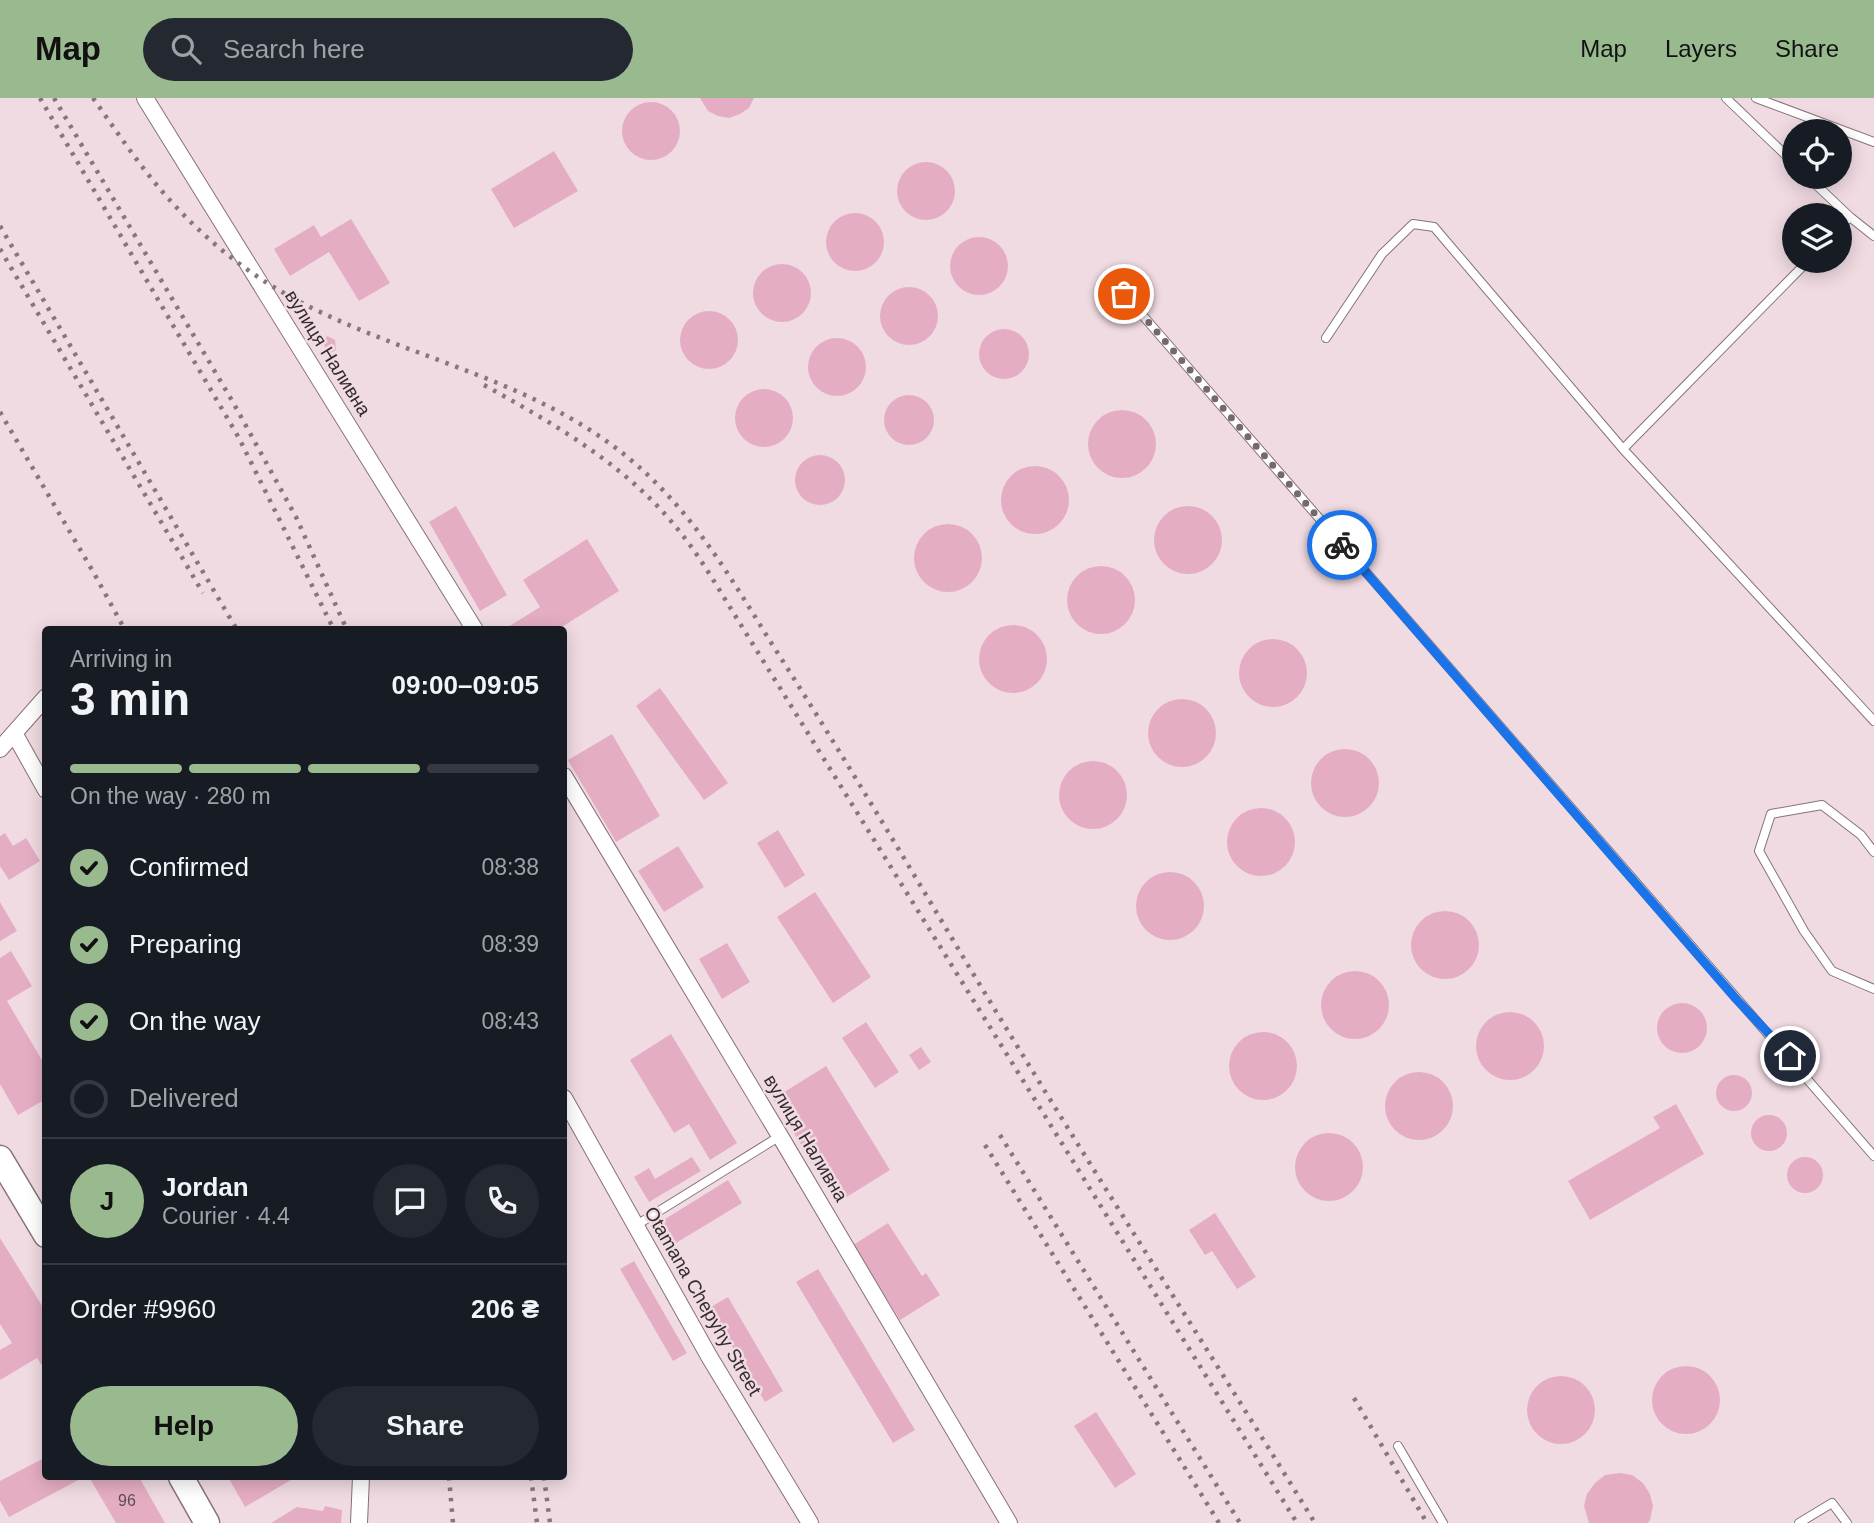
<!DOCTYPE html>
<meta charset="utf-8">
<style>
body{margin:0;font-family:Arial,sans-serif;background:#242831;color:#f1f3f6;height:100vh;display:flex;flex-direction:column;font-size:26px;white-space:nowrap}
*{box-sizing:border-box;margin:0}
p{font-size:23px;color:#9ea1a6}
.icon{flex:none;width:38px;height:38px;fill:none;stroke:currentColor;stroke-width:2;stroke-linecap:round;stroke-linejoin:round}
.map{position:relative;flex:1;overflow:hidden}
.drawer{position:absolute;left:42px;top:528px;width:525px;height:854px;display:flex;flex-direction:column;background:#171b24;border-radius:7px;box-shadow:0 4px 18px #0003}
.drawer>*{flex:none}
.fabs{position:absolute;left:1782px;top:21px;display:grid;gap:14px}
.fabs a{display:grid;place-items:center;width:70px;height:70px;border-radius:50%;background:#171b24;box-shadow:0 4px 18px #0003;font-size:35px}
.pin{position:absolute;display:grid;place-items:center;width:60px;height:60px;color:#fff;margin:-30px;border:4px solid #fff;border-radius:50%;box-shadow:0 2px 7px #0007}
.courier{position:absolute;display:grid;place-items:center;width:70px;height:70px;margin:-35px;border:5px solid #1a73e8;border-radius:50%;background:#fff;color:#222;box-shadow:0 2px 9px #0007}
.headline em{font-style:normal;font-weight:600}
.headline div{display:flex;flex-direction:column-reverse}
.headline{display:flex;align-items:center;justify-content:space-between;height:119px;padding:0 28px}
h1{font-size:46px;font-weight:600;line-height:52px}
.bar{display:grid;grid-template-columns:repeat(4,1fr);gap:10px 7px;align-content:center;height:84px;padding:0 28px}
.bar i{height:9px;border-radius:5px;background:#363941}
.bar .active{background:#99b98e}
.bar p{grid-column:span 4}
.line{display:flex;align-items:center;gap:18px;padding:0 28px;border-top:2px solid #363941}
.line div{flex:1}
.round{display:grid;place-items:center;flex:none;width:74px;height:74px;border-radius:37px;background:#242831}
ol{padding:0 28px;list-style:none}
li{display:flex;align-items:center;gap:21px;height:77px}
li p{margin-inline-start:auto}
li .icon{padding:7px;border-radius:50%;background:#99b98e;color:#111;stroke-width:4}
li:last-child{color:#9ea1a6}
li i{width:38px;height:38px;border:4px solid #363941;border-radius:50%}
.action{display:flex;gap:14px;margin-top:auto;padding:14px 28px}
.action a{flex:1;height:80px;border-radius:42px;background:#99b98e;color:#111;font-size:28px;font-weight:600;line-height:80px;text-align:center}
.action a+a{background:#242831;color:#f1f3f6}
header{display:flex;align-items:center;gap:42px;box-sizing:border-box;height:98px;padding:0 35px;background:#99b98e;color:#111}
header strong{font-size:33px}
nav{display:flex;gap:38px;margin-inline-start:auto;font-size:24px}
.search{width:490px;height:63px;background:#242831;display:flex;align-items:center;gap:18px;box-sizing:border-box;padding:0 24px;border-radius:38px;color:#9ea1a6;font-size:26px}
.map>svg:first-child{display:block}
</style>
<header>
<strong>Map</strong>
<div class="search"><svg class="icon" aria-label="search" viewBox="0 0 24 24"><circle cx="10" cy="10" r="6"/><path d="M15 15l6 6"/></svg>Search here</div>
<nav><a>Map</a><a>Layers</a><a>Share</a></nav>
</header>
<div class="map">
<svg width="1874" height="1425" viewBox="0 0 1874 1425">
<rect width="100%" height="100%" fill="#f1dbe3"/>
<path fill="#e5adc3" d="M700,0h54l-5,10 -9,6 -11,4 -11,-2 -10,-5z
M622 33a29 29 0 1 1 58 0a29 29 0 1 1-58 0Z
M554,53l24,40 -64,37 -23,-39z
M897 93a29 29 0 1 1 58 0a29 29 0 1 1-58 0Z
M826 144a29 29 0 1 1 58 0a29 29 0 1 1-58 0Z
M351,121l39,64 -31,18 -30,-49 -39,24 -16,-27 40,-24 7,12z
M950 168a29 29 0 1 1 58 0a29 29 0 1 1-58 0Z
M753 195a29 29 0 1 1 58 0a29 29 0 1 1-58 0Z
M880 218a29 29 0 1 1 58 0a29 29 0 1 1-58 0Z
M680 242a29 29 0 1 1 58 0a29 29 0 1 1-58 0Z
M979 256a25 25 0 1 1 50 0a25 25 0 1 1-50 0Z
M327,238l8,4 1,10 -8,4 -5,-12z
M808 269a29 29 0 1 1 58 0a29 29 0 1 1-58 0Z
M735 320a29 29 0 1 1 58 0a29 29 0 1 1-58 0Z
M884 322a25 25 0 1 1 50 0a25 25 0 1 1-50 0Z
M1088 346a34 34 0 1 1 68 0a34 34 0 1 1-68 0Z
M795 382a25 25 0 1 1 50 0a25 25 0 1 1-50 0Z
M1001 402a34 34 0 1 1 68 0a34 34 0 1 1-68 0Z
M456,408l51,89 -27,16 -51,-89z
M1154 442a34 34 0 1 1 68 0a34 34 0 1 1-68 0Z
M914 460a34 34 0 1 1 68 0a34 34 0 1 1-68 0Z
M587,441l32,52 -62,39h-54l37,-23 -17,-27z
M1067 502a34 34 0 1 1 68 0a34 34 0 1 1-68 0Z
M979 561a34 34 0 1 1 68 0a34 34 0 1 1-68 0Z
M1239 575a34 34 0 1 1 68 0a34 34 0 1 1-68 0Z
M660,590l68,95 -24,17 -68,-94z
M1148 635a34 34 0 1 1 68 0a34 34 0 1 1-68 0Z
M612,636l48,82 -44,26 -48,-82z
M1311 685a34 34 0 1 1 68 0a34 34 0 1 1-68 0Z
M1059 697a34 34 0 1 1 68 0a34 34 0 1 1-68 0Z
M1227 744a34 34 0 1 1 68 0a34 34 0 1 1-68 0Z
M778,732l27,45 -20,13 -28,-45z
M5,735l8,13 13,-8 14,23 -31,19 -9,-14v-30z
M678,748l26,41 -40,25 -26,-41z
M1136 808a34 34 0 1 1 68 0a34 34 0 1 1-68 0Z
M815,794l56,85 -38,26 -56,-86z
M0,804l17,29 -17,10z
M1411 847a34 34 0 1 1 68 0a34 34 0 1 1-68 0Z
M727,845l23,39 -28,17 -23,-40z
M11,853l21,35 -25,15 39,66v32l-28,16 -18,-31v-126z
M1321 907a34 34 0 1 1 68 0a34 34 0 1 1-68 0Z
M1657 930a25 25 0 1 1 50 0a25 25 0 1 1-50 0Z
M1476 948a34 34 0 1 1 68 0a34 34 0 1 1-68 0Z
M866,924l33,50 -24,16 -33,-50z
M1229 968a34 34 0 1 1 68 0a34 34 0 1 1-68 0Z
M671,936l66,109 -27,17 -21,-36 -15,9 -44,-73z
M921,949l10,15 -12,8 -10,-15z
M826,968l64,104 -53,33 -64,-104z
M1385 1008a34 34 0 1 1 68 0a34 34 0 1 1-68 0Z
M1716 995a18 18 0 1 1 36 0a18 18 0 1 1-36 0Z
M1676,1006l28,50 -114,66 -22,-39 92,-53 -7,-11z
M1751 1035a18 18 0 1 1 36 0a18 18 0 1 1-36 0Z
M1295 1069a34 34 0 1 1 68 0a34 34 0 1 1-68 0Z
M692,1059l9,14 -52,31 -15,-25 15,-9 6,11z
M1787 1077a18 18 0 1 1 36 0a18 18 0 1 1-36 0Z
M728,1082l14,23 -66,40 -14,-22z
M1215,1115l41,64 -19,12 -25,-38 -7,4 -16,-25z
M888,1125l34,53 4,-3 14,22 -40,25 -47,-75z
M0,1140l46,74v60l-9,-14 -37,22v-30l12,-7 -12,-19z
M634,1163l53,92 -14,8 -53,-92z
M818,1171l97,161 -22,13 -97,-161z
M728,1199l55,94 -18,11 -56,-94z
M1652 1302a34 34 0 1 1 68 0a34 34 0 1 1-68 0Z
M1527 1312a34 34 0 1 1 68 0a34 34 0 1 1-68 0Z
M1096,1314l40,62 -21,14 -41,-62z
M46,1359v20h38l-75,40 -9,-16v-20z
M1620,1375l12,2 11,8 7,11 3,12 -3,14 -2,3h-59l-5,-17 3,-12 8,-11 10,-8z
M89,1379h50l26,46h-49z
M228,1379h68l-51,30z
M325,1408l17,4 -1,13h-70l26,-16 26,4z"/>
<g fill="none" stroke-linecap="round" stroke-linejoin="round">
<g stroke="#867279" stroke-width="10">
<path id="service" d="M1726,0l68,65
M1756,0l118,44
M1808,79l42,40 -11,11
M1850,119l24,19
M1808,163l-185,188 251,272
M1124,196l750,862
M1326,240l56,-84 31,-30 21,3 189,222
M1874,754l-13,-17 -39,-30 -51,9 -12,37 45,80 28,40 42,18
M635,1128l145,-90
M1398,1348l45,77
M1799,1425l33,-20 15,20"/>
</g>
<g stroke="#867279" stroke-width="18">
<path id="minor" d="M145,0l330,532
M14,635l32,57
M0,651l46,-52
M564,678l216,360 229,387
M564,1000l146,260 100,165
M359,1425l2,-46"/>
</g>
<g stroke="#867279" stroke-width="27">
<path id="primary" d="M0,1060l46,77
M181,1379l26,46"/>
</g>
<use href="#service" stroke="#fff" stroke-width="8"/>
<use href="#minor" stroke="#fff" stroke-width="16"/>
<use href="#primary" stroke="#fff" stroke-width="24"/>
<path stroke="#85777c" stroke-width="4.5" stroke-dasharray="3.5 7" stroke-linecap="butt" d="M40,0l199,340 95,192
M54,0l180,306 62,113 51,113
M93,0c17,24 33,48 51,71 39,51 89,96 145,127 123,68 265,83 368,188 46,46 79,102 113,157 61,95 119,192 177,289 119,200 246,395 368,593
M0,128l237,404
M0,151l203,344
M484,287c72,40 144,81 196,147 21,26 38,56 56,85l561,906
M0,314l95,163 30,55
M1000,1037l240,388
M985,1047l234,378
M1354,1300l73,125
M449,1379l4,46
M531,1379l6,46
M544,1379l6,46"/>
</g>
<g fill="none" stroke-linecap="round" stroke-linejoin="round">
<path stroke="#76696e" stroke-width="7" stroke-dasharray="0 12.6" d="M1124,196l218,251"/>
<path stroke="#1a73e8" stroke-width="9" d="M1342,447l395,455 53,56"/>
</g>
<g text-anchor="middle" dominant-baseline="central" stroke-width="5" stroke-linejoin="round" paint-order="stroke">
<g font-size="16" fill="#604c54">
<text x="127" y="1402">96</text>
</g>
<g font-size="19" fill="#342c2f" stroke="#f1dbe3">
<text transform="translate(328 255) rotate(58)">вулиця Наливна</text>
<text transform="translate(806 1040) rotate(59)">вулиця Наливна</text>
<text transform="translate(703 1203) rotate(60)">Otamana Chepyhy Street</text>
</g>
</g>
</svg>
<div class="fabs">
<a><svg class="icon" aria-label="locate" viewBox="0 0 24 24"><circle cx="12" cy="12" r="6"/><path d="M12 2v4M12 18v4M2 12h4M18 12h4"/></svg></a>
<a><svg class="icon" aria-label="layers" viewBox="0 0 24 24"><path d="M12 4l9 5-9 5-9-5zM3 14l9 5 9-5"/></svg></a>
</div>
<div class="pin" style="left:1124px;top:196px;background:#ea580c"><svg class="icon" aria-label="bag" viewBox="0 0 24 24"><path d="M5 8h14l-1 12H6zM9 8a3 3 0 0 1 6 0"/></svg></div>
<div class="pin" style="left:1790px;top:958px;background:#1f2937"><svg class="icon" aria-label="home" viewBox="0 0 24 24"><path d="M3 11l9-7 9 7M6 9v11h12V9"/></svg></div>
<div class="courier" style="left:1342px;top:447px"><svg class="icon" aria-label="bike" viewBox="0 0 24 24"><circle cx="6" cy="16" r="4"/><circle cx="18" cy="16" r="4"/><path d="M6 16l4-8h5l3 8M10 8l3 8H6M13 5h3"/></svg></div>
<section class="drawer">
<div class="headline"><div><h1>3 min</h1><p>Arriving in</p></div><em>09:00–09:05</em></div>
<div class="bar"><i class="active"></i><i class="active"></i><i class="active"></i><i></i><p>On the way · 280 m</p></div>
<ol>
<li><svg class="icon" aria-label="check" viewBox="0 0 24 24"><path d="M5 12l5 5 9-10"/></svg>Confirmed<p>08:38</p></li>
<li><svg class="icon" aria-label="check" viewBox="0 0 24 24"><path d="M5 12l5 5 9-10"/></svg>Preparing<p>08:39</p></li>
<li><svg class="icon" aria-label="check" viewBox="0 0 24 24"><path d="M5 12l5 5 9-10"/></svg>On the way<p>08:43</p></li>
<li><i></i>Delivered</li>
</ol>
<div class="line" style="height:126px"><b class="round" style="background:#99b98e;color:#111">J</b><div><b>Jordan</b><p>Courier · 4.4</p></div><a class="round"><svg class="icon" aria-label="chat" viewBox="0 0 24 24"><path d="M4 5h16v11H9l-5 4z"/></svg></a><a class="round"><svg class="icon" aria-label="phone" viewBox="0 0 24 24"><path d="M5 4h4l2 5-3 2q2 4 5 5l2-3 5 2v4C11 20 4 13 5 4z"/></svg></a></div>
<div class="line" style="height:91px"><div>Order #9960</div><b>206 ₴</b></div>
<div class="action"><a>Help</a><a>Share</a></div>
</section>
</div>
